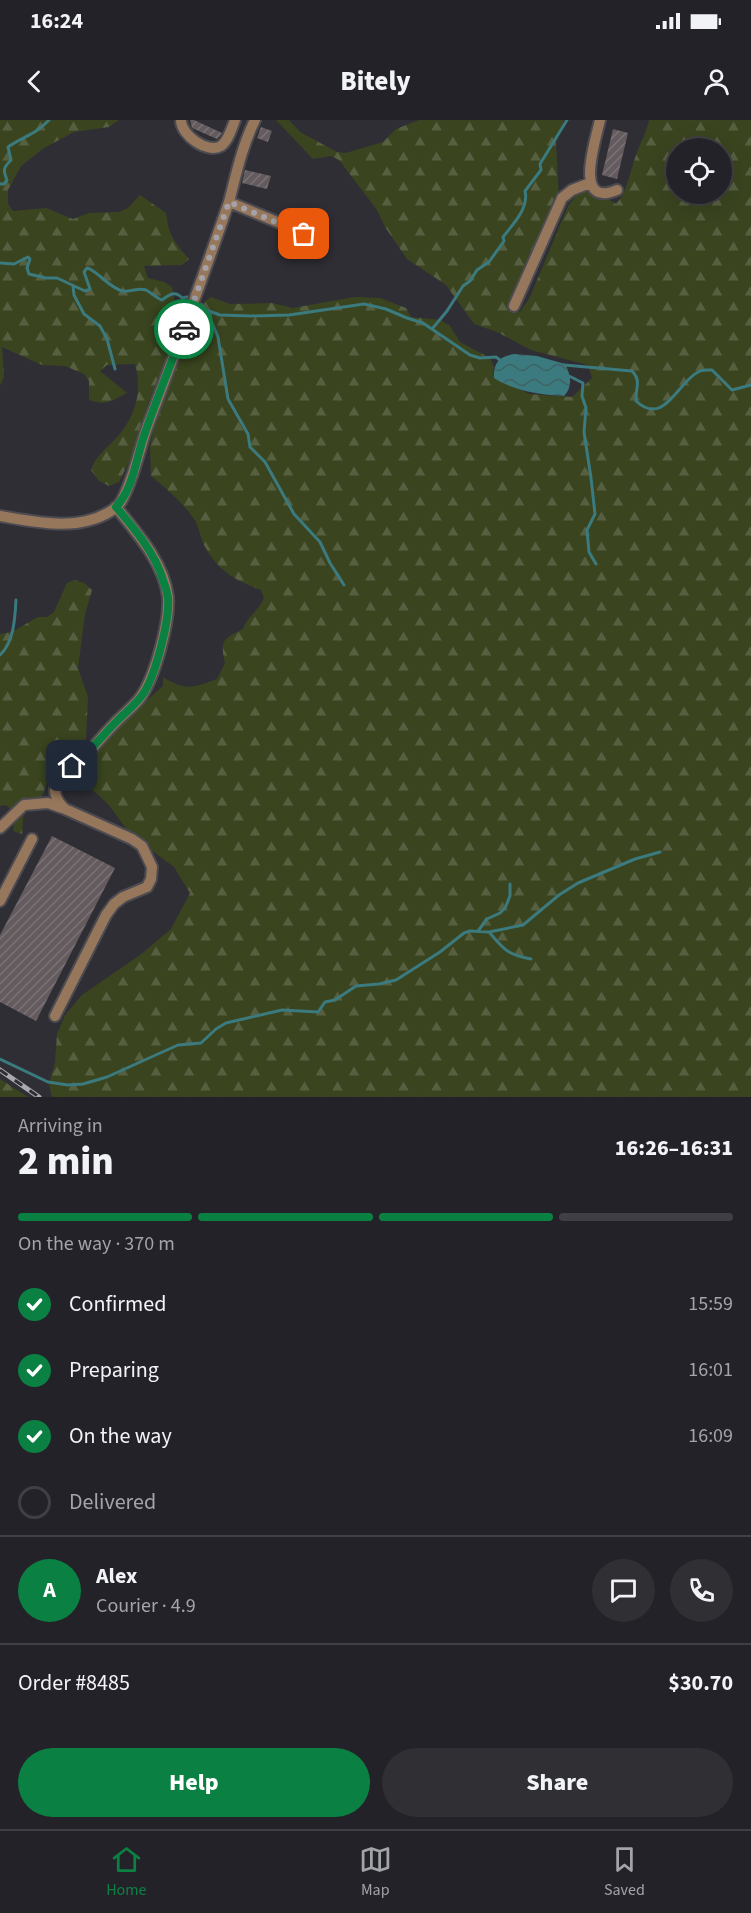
<!DOCTYPE html>
<meta charset="utf-8">
<style>
body{margin:0;font-family:"Source Sans 3",sans-serif;background:#2f2f34;color:#f1f3f6;height:100vh;display:flex;flex-direction:column;font-size:22px;white-space:nowrap}
*{box-sizing:border-box;margin:0}
p{font-size:20px;color:#a3a4a8}
.icon{flex:none;width:33px;height:33px;fill:none;stroke:currentColor;stroke-width:2;stroke-linecap:round;stroke-linejoin:round}
.map{position:relative;height:977px;overflow:hidden}
.panel{display:flex;flex-direction:column;background:#232228;flex:1}
.panel>*{flex:none}
.controls{position:absolute;left:666px;top:18px;display:grid;gap:12px}
.controls a{display:grid;place-items:center;width:66px;height:66px;border-radius:50%;background:#232228;box-shadow:0 6px 24px #0002,0 0 0 2px #403f45;font-size:30px}
.pin{position:absolute;display:grid;place-items:center;width:51px;height:51px;color:#fff;margin:-26px;border-radius:12px;box-shadow:0 3px 9px #0006}
.courier{position:absolute;display:grid;place-items:center;width:60px;height:60px;margin:-30px;border:4px solid #0b8043;border-radius:50%;background:#fff;color:#222;box-shadow:0 2px 8px #0007}
.overview em{font-style:normal;font-weight:800}
.overview div{display:flex;flex-direction:column-reverse}
.overview{display:flex;align-items:center;justify-content:space-between;height:102px;padding:0 18px}
h1{font-size:39px;font-weight:800;line-height:45px}
.bar{display:grid;grid-template-columns:repeat(4,1fr);gap:9px 6px;align-content:center;height:72px;padding:0 18px}
.bar i{height:8px;border-radius:4px;background:#403f45}
.bar .on{background:#0b8043}
.bar p{grid-column:span 4}
.line{display:flex;align-items:center;gap:15px;padding:0 18px;border-top:2px solid #403f45}
.line div{flex:1}
.round{display:grid;place-items:center;flex:none;width:63px;height:63px;border-radius:32px;background:#2f2f34}
ol{padding:0 18px;list-style:none}
li{display:flex;align-items:center;gap:18px;height:66px}
li p{margin-inline-start:auto}
li .icon{padding:6px;border-radius:50%;background:#0b8043;color:#fff;stroke-width:4}
li:last-child{color:#a3a4a8}
li i{width:33px;height:33px;border:3px solid #403f45;border-radius:50%}
.cta{display:flex;gap:12px;margin-top:auto;padding:12px 18px}
.cta a{flex:1;height:69px;border-radius:36px;background:#0b8043;color:#fff;font-size:24px;font-weight:800;line-height:69px;text-align:center}
.cta a+a{background:#2f2f34;color:#f1f3f6}
.status{display:flex;justify-content:space-between;align-items:center;height:42px;padding:0 30px;background:#232228;direction:ltr}
.status svg{height:16px;fill:currentColor}
header{display:flex;justify-content:space-between;align-items:center;height:78px;padding:0 18px;background:#232228;font-size:27px;font-weight:800}
.tabs{display:flex;justify-content:space-around;align-items:center;height:84px;border-top:2px solid #403f45;background:#232228;font-size:16px;color:#a3a4a8}
.tabs a{display:grid;justify-items:center;gap:3px}
.tabs .on{color:#0b8043}
.map>svg:first-child{display:block}
</style>
<div class="status"><b>16:24</b><svg viewBox="0 0 49 12"><path d="M0 12V9h3v3zM5 12V6h3v6zM10 12V3h3v9zM15 12V0h3v12zM26 1h20v11H26zM47 4h2v5h-2z"/></svg></div>
<header><svg class="icon" aria-label="back" viewBox="0 0 24 24"><path d="M15 5l-7 7 7 7"/></svg>Bitely<svg class="icon" aria-label="person" viewBox="0 0 24 24"><circle cx="12" cy="8" r="4"/><path d="M4 21q1-7 8-7t8 7"/></svg></header>
<div class="map">
<svg width="751" height="977" viewBox="0 0 751 977">
<defs>
<pattern id="forest-firs" width="22" height="20" patternUnits="userSpaceOnUse" patternTransform="scale(1.5)"><rect width="22" height="20" fill="#3a441f"/><path d="M5 1l3.5 6h-7zM16 11l3.5 6h-7z" fill="#565f40"/></pattern>
<pattern id="water-waves" width="16" height="10" patternUnits="userSpaceOnUse" patternTransform="scale(1.5)"><rect width="16" height="10" fill="#3b7a7e"/><path d="M0 5q4-4 8 0t8 0" fill="none" stroke="#3f6264"/></pattern>
<pattern id="building-hatch" width="6" height="6" patternUnits="userSpaceOnUse" patternTransform="scale(1.5)"><rect width="6" height="6" fill="#645b5e"/><path d="M-1 1l2-2M0 6l6-6M5 7l2-2" fill="none" stroke="#7a7275"/></pattern>
</defs>
<rect width="100%" height="100%" fill="#2f2e35"/>
<path fill="url(#forest-firs)" fill-rule="evenodd" d="M0,0h119l-10,7 -35,5 -30,16 -23,18 -13,24v14l5,7 33,-3 27,11 16,-6 30,-1 9,-4 12,-13 26,18c3,23 8,29 23,46l-7,6 -38,1 4,12 16,4 8,5 6,29 -11,40 -19,48 -18,56 -11,22 -10,4 -10,-5 -8,-11c5,-16 18,-23 29,-36 17,-22 22,-44 15,-70l-28,1 -7,6 27,22c-15,8 -21,13 -38,7v-19l-5,-7 -19,-8 -23,-1 -40,-18 2,30 -4,9z
M276,0h13l11,12 37,20 9,1 37,-11 13,-13 23,-9h145l-8,23 3,55 -48,109 9,5 10,-15 38,-91 9,-12 17,-4 22,14c12,-13 14,-33 20,-49 4,-13 10,-20 13,-35h102v977h-699l-3,-13 6,-21 2,-29 8,-19 17,-20 58,-40 31,-26 19,-36 -16,-26 -43,-32 -23,-31 -14,-13 -17,-8 -2,-9 43,-48 45,-40v-9c23,14 29,11 54,2l8,-16c-5,-22 -3,-24 18,-34 4,-12 16,-19 21,-31l-3,-8c-28,-11 -42,-18 -57,-45 -4,-8 -5,-19 -10,-26 -12,-17 -27,-30 -43,-43l-1,-29 5,-26 27,-73 22,-46 7,-5 19,7 42,-1 21,5 61,-11 26,1 26,10 5,9 30,3 9,6 10,16 30,16 4,9 -1,8 36,19 43,3 20,-19 -4,-13 -57,-15 -34,-18 -23,-8 -28,-39 -39,-26 -22,-32 -8,-17 -38,-50 -8,-4 -18,3zM676,28h46v46h-46z
M75,460l9,3 8,7 -7,24 -7,54 10,29 -2,42 -4,9 -12,10 -8,3 -15,22 -7,18 -16,7 -2,26 -9,-3 3,-17 -10,-9 -6,1v-172l12,-2 26,-15h9l7,-5 13,-29z
M0,959l28,18h-28z"/>
<path fill="url(#water-waves)" d="M515,234l22,2 28,8c6,11 8,22 -1,32 -23,-1 -50,-5 -70,-18 -1,-16 6,-22 21,-24z"/>
<g fill="none" stroke-linecap="round" stroke-linejoin="round">
<path stroke="#3b7a7e" stroke-width="3" d="M0,64h4l3,-4c-4,-10 -4,-12 4,-20l-3,-13c16,-11 27,-12 41,-27
M0,143l14,1 14,-7 2,2 -3,9 2,6 17,4h11l28,13 5,-2 -6,-17 3,-4 3,1c12,7 18,17 32,22 7,2 16,-4 24,-1 6,3 10,8 16,10 7,-5 13,-10 20,-2l5,-1
M73,166l1,9 10,19 16,12 7,13 8,30
M201,184l5,6 14,5 31,1 38,-1 75,-11 22,5 21,9 16,5 47,32 10,3 16,-1 4,3
M210,192l1,8 7,17 10,62 20,35 2,13 15,15 29,52 26,28 10,21 14,22
M432,209l15,-18 16,-25 7,-5 7,-11 12,-8 15,-21 -1,-4c11,-14 26,-29 22,-46l16,-21 -1,-6 27,-44
M564,245l68,6c10,10 3,18 4,30 28,26 41,-18 62,-29 3,-3 10,-2 14,-2l20,20 19,-5
M569,256l14,7 -1,13 4,12 -2,24 7,46 4,36 -8,16 2,22 7,12
M0,535c14,-13 15,-37 16,-55
M478,811l9,-12 13,-6 5,-5 5,-12v-12
M489,812c15,17 18,23 42,27
M0,939l48,23 20,3 15,-1 24,-7 71,-32 23,-2 15,-14 10,-6 56,-13 36,2 7,-10 10,-2 21,-14 23,-2 17,-4 44,-28 24,-19 6,-2 19,1 34,-7 36,-30 19,-12 57,-24 25,-7"/>
</g>
<path fill="url(#building-hatch)" d="M190,0h4l28,13 -5,6 -25,-11z
M261,7l11,4 -4,11 -11,-4z
M613,9l15,4 -11,46 -15,-4z
M245,50l26,6 -4,13 -25,-6z
M52,716l63,32 -79,153 -36,-19v-67z"/>
<g fill="none" stroke-linecap="round" stroke-linejoin="round">
<g stroke="#4c4b51" stroke-width="14">
<path id="minor" d="M181,0c0,15 26,34 40,26 7,-5 11,-18 14,-26
M255,0c-13,26 -19,55 -26,82l75,31
M600,0c-4,19 -28,89 17,70
M514,186l48,-108 10,-8 18,-7
M0,396c36,6 78,16 111,-5 5,-3 10,-8 12,-13 12,-23 16,-49 25,-73 28,-74 55,-148 81,-223
M0,708l24,-23 24,-2 14,5
M0,781l32,-62
M55,896l51,-101 8,-11 9,-7 24,-10 4,-8 1,-12 -10,-21 -10,-7 -67,-30c-9,-8 -14,-20 -6,-32 5,-9 20,-15 28,-23 10,-11 20,-23 31,-34 7,-7 16,-14 22,-22 15,-20 30,-77 28,-101 -4,-34 -31,-64 -52,-90"/>
</g>
<use href="#minor" stroke="#96775b" stroke-width="10"/>
<g stroke="#aaa9af" stroke-width="5">
<path id="rail" d="M0,950l39,27"/>
</g>
<use href="#rail" stroke="#2f2e35" stroke-width="3" stroke-dasharray="9" stroke-linecap="butt"/>
</g>
<g fill="none" stroke-linecap="round" stroke-linejoin="round">
<path stroke="#a3a2a8" stroke-width="6" stroke-dasharray="0 10.8" d="M184,209l45,-127 75,32"/>
<path stroke="#0b8043" stroke-width="8" d="M72,646c17,-13 30,-30 45,-45 10,-10 21,-18 28,-30 11,-19 25,-72 23,-93 -1,-6 -3,-13 -5,-18 -8,-27 -29,-52 -47,-73 18,-19 20,-50 29,-74 12,-35 26,-69 39,-104"/>
</g>
</svg>
<div class="controls">
<a><svg class="icon" aria-label="locate" viewBox="0 0 24 24"><circle cx="12" cy="12" r="6"/><path d="M12 2v4M12 18v4M2 12h4M18 12h4"/></svg></a>
</div>
<div class="pin" style="left:304px;top:114px;background:#ea580c"><svg class="icon" aria-label="bag" viewBox="0 0 24 24"><path d="M5 8h14l-1 12H6zM9 8a3 3 0 0 1 6 0"/></svg></div>
<div class="pin" style="left:72px;top:646px;background:#1f2937"><svg class="icon" aria-label="home" viewBox="0 0 24 24"><path d="M3 11l9-7 9 7M6 9v11h12V9"/></svg></div>
<div class="courier" style="left:184px;top:209px"><svg class="icon" aria-label="car" viewBox="0 0 24 24"><path d="M5 17H2v-5l4-1 3-4h7l3 4 3 1v5h-3M9 17h6M6 11h13"/><circle cx="7" cy="17" r="2"/><circle cx="17" cy="17" r="2"/></svg></div>
</div>
<section class="panel">
<div class="overview"><div><h1>2 min</h1><p>Arriving in</p></div><em>16:26–16:31</em></div>
<div class="bar"><i class="on"></i><i class="on"></i><i class="on"></i><i></i><p>On the way · 370 m</p></div>
<ol>
<li><svg class="icon" aria-label="check" viewBox="0 0 24 24"><path d="M5 12l5 5 9-10"/></svg>Confirmed<p>15:59</p></li>
<li><svg class="icon" aria-label="check" viewBox="0 0 24 24"><path d="M5 12l5 5 9-10"/></svg>Preparing<p>16:01</p></li>
<li><svg class="icon" aria-label="check" viewBox="0 0 24 24"><path d="M5 12l5 5 9-10"/></svg>On the way<p>16:09</p></li>
<li><i></i>Delivered</li>
</ol>
<div class="line" style="height:108px"><b class="round" style="background:#0b8043;color:#fff">A</b><div><b>Alex</b><p>Courier · 4.9</p></div><a class="round"><svg class="icon" aria-label="chat" viewBox="0 0 24 24"><path d="M4 5h16v11H9l-5 4z"/></svg></a><a class="round"><svg class="icon" aria-label="phone" viewBox="0 0 24 24"><path d="M5 4h4l2 5-3 2q2 4 5 5l2-3 5 2v4C11 20 4 13 5 4z"/></svg></a></div>
<div class="line" style="height:78px"><div>Order #8485</div><b>$30.70</b></div>
<div class="cta"><a>Help</a><a>Share</a></div>
</section>
<nav class="tabs">
<a class="on"><svg class="icon" aria-label="home" viewBox="0 0 24 24"><path d="M3 11l9-7 9 7M6 9v11h12V9"/></svg>Home</a>
<a><svg class="icon" aria-label="map" viewBox="0 0 24 24"><path d="M3 6l6-2 6 2 6-2v14l-6 2-6-2-6 2zM9 4v14M15 6v14"/></svg>Map</a>
<a><svg class="icon" aria-label="saved" viewBox="0 0 24 24"><path d="M7 4h10v16l-5-4-5 4z"/></svg>Saved</a>
</nav>
